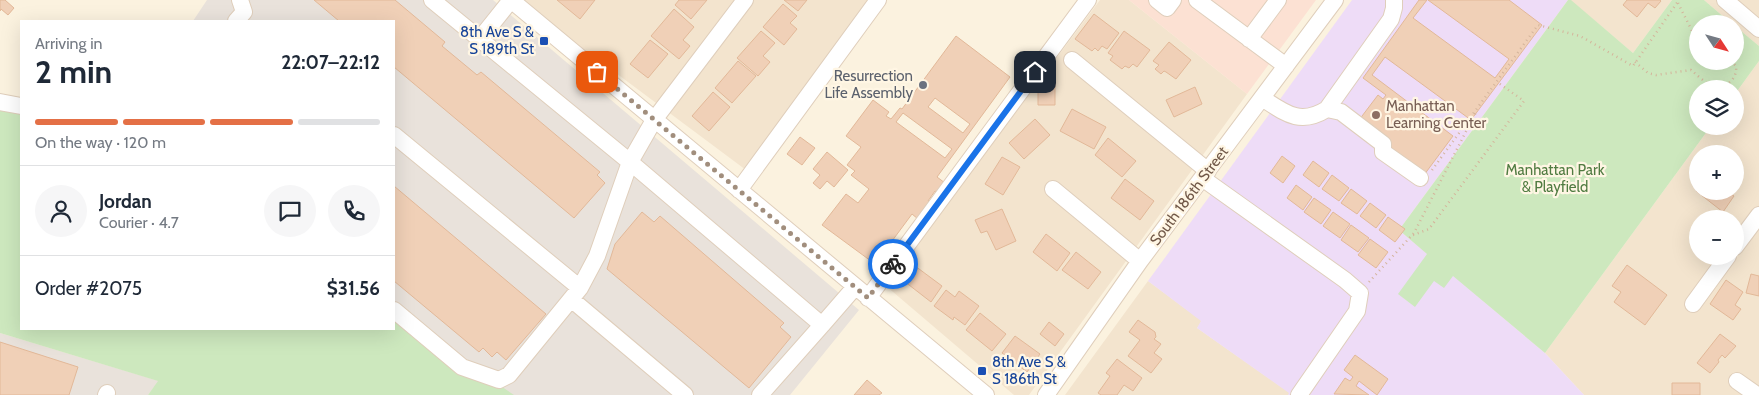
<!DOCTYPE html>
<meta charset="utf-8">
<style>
body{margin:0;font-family:Cabin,sans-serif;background:#f6f6f7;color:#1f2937;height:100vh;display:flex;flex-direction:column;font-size:19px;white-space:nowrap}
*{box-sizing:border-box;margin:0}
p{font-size:16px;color:#747a83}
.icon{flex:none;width:28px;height:28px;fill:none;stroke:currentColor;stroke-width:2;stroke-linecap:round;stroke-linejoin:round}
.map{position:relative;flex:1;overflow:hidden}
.sheet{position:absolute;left:20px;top:20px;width:375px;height:310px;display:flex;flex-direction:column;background:#fff;border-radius:0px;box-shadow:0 5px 20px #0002}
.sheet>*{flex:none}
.needle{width:32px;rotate:126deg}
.fabs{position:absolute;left:1689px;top:15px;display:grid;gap:10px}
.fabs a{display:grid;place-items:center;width:55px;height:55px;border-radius:50%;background:#fff;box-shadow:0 5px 20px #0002;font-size:25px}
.pin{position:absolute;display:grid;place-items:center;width:42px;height:42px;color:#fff;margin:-21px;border-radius:10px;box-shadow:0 2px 8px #0006}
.courier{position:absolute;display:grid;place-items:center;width:50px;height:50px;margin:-25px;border:4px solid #1a73e8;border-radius:50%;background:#fff;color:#222;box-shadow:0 1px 6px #0007}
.summary em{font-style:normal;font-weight:800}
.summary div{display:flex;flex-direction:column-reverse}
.summary{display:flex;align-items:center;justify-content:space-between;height:85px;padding:0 15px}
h1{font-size:32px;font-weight:800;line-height:38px}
.bar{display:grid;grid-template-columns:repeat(4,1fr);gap:8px 5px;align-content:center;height:60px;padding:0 15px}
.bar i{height:6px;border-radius:4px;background:#e0e1e3}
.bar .on{background:#e47046}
.bar p{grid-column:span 4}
.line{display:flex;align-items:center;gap:12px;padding:0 15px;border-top:1px solid #e0e1e3}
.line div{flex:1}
.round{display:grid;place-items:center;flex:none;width:52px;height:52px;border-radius:26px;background:#f6f6f7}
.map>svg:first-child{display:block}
</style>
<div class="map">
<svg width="1759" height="395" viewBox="0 0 1759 395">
<rect width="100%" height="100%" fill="#fbf2df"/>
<path fill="#f3e4ce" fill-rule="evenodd" d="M518,0h356l-128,170z
M1100,0h29l118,94 -218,301h-15l-128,-109z
M1570,0h102l-39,53z
M1704,0h55v46l-24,-20v-2h-3z
M1759,61v334h-175l-39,-42 166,-227h24v-32zM1698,154h37v37h-37zM1698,219h37v37h-37z
M1148,281l54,40 -5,7 93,65 -2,2h-223z"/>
<path fill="#fce1d3" d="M1129,0h187l-69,94z"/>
<path fill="#e9e2db" d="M207,0h286l366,310 -69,85h-313l-83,-66v-308h-201z
M0,333l159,48 -11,14h-148z"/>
<path fill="#eedcf7" d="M1352,0h216l-169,230 146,123 39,42h-296l1,-2 -92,-65 4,-7 -53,-40z"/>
<path fill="#cde8be" d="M1568,0h3l62,53 39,-53h32l28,24h-34v37h37v-35l24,20v15l-24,33v-5h-37v37h13l-166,227 -92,-77 -9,12 -10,-7 -19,26 -17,-13 29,-40 -28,-24z
M0,102l21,7v220h373v-15l120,81h-366l10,-14 -158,-48z"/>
<path fill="#f0d0b7" stroke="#e2b898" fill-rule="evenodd" d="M0,0h5l9,8 -6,7 -7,-6 -1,2z
M314,0h81l50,42 -3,4 35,29 4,-3 119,100 -3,3 8,8 -31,35 -180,-151v-46h-55z
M557,0h38l-15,19z
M679,0h28l-16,19 -16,-14z
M784,0h23l-9,11z
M1419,0h8l-14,18 82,60 14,-19 -81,-59h81l33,25 -71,95 -86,-63 -13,18 81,61 -29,39 -24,-18 -41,-37 19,-25 5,4 3,-4 -23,-17z
M1627,0h33l1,1 -6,7 -7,-5 -11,14 -14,-12z
M783,4l14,12 -7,7 7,6 -13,16 -21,-18z
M674,9l20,18 -11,13 7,6 -11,13 -28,-23z
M1094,14l25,19 -12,16 -5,-3 -4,5 -3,-3 -3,3 -17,-12z
M761,31l14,12 -12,13 7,6 -12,14 -21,-18z
M1124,31l26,19 -13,17 -4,-3 -4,4 -4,-2 -3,3 -12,-9 3,-4 -5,-3z
M956,36l54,41 -73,100 8,6 -7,10 -3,-2 -7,10 2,2 -12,16 -6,-5 -37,50 -53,-39 24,-31 12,9 11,-14 -18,-14 4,-4 -8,-6 14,-18 -15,-11 27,-36 16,12 -3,4 5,3 9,-11 2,1zM935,98l35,26 -7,9 -35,-26zM903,113l49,36 -7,9 -49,-36z
M650,40l18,14 -20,24 -18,-14z
M1169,42l22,18 -15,19 -10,-7 -2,-1 -3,3 -6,-5 4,-4 -6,-4z
M738,61l18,15 -24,27 -17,-15z
M1048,74h7v31h-17v-14z
M1195,87l7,17 -28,13 -8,-17z
M713,92l17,15 -21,24 -17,-15z
M1072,109l34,18 -12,22 -34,-18z
M1035,119l15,16 -26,24 -15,-16z
M800,137l15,11 -13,17 -15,-11z
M1108,138l28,23 -14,16 -27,-22z
M827,152l21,18 -14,17 -7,-6 -7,8 -7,-6 7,-8 -7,-6z
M1282,156l13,10 -12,17 -13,-10z
M1002,157l18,10 -17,28 -18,-11z
M1313,161l16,12 -10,14 -16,-12z
M1332,175l17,13 -10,13 -17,-12z
M1125,179l29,22 -14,19 -29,-22z
M1296,185l16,12 -9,13 -16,-12z
M394,186l152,128 -40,46 -9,-8 -5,5 -9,-9 -4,4 -85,-71z
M1351,189l16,12 -10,13 -16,-11z
M1698,189v2h29l7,5 -11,16 -27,-21z
M1314,198l17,12 -10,14 -17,-12z
M1370,203l16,12 -10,13 -16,-12z
M1002,209l14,32 -20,9 -9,-19 -6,2 -6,-13z
M642,212l12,10 6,-6 124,107 -4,4 11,10 -42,51 -142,-119 8,-25z
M1333,212l17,12 -10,14 -17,-12z
M1388,217l17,12 -10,13 -16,-12z
M1351,225l18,13 -11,14 -17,-12z
M1046,234l24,19 -13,18 -24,-19z
M1370,239l18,13 -12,16 -18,-13z
M1076,252l25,20 -13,17 -26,-19z
M911,263l31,23 -11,16 -31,-24z
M1627,265l40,30 -22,30 -31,-23 7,-10 -9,-6z
M1751,274l8,2v20l-13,-3z
M1726,280l17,12 -8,13 6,4 -8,11 -23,-16z
M946,290l9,7 4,-6 20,15 -14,19 -11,-8 -1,3 -19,-14z
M980,313l26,21 -14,17 -26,-21z
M1138,320l17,12 1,5 -2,2 7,5 -7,9 8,6 -11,14 -23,-17 12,-16 -11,-8z
M1049,322l15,12 -9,12 -15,-12z
M1720,334l16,12 -11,12 -3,-3 -4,5 1,2 -9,11 -13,-10z
M1015,336l25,18 -13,18 -25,-19z
M0,342l78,25 -9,28h-69z
M1355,355l33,24 -11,16 -18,-14 -3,5 13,9 -35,-1 11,-16 5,3 3,-4 -9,-7z
M1117,359l25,19 -9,13 -9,-6 -7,10h-16l-3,-2 12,-17 -4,-3z
M867,380l15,13 -3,2h-25z
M1672,383h28v12h-28z"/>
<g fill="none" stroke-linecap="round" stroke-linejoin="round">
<g stroke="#dfcebb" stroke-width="18">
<path id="minor" d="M432,0l198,162 192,163 33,-38
M511,0l475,395
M1157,0l10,8 6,-8
M1197,0l89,66
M1725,0l34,29
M236,21l8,-9 -4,-12
M1249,39l29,-39
M479,40l32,-40
M1072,60l136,111
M1262,98c23,15 38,28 65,11l64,-90 3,-11v-8
M0,102l21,4
M1327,109l14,3 42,32v8l37,26
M394,135l186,153
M1202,178l143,102 15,13 -3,18 -58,84
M1053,189l87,72
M739,190l139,-190
M1735,247l24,-32
M868,298l220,-298
M571,299l114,96
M1693,304l35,-48
M394,310l68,57 37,13 10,-5 71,-87 17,-32 33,-94 24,-42 91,-120
M1737,381l20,14
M106,395l1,-2
M760,395l62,-70
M1046,395l94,-134 195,-261"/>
</g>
<path stroke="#d4b49b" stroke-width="2.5" stroke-dasharray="1 4" stroke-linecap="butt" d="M1678,3l14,28 6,5
M1635,62l13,11 8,2 35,-5c6,5 13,12 20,15 13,6 27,-6 25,-19l-5,-5
M1432,170l106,-145 42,11 53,30 46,-66
M1413,235l16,-6 95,-128 -27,-19
M1369,282l45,-49 63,-123"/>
<use href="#minor" stroke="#fff" stroke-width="16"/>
</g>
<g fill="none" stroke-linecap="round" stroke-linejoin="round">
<path stroke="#a18e7d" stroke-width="5" stroke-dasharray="0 9" d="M597,72l271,226 25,-34"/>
<path stroke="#1a73e8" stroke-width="6" d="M893,264l142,-192"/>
</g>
<g fill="#1a4fb4" stroke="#fff6e4" stroke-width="2">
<rect x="539" y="36" width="10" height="10" rx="2.5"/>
<rect x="977" y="366" width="10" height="10" rx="2.5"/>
</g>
<circle fill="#6b7280" stroke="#fff6e4" stroke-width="2" cx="923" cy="85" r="5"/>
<circle fill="#8d6e63" stroke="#fff6e4" stroke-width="2" cx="1376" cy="115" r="5"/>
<g text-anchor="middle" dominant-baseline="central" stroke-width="4.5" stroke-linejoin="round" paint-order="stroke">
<g font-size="15" fill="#164399" stroke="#fff6e4" text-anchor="end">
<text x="534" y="32">8th Ave S &amp;<tspan x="534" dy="17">S 189th St</tspan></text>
<text x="992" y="362" text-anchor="start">8th Ave S &amp;<tspan x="992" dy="17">S 186th St</tspan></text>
</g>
<g font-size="15" fill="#5b616d" stroke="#fff6e4" text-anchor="end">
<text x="913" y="76">Resurrection<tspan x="913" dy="17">Life Assembly</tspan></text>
</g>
<g font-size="15" fill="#785e54" stroke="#fff6e4" text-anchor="start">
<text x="1386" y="106">Manhattan<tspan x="1386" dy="17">Learning Center</tspan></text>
</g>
<g font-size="15" fill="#517c42" stroke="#fff6e4">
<text x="1555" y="170">Manhattan Park<tspan x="1555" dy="17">&amp; Playfield</tspan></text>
</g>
<g font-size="15" fill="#715848" stroke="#fff6e4">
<text transform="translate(1189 196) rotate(-53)">South 186th Street</text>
</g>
</g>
</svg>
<div class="fabs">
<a><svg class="needle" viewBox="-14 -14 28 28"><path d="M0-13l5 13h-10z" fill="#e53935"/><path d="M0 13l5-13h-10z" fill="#747a83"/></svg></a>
<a><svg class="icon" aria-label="layers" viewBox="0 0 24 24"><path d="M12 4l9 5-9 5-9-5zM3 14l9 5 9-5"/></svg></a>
<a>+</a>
<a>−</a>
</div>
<div class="pin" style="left:597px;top:72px;background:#ea580c"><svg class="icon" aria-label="bag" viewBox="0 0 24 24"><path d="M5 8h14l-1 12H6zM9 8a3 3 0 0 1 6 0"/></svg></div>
<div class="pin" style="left:1035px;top:72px;background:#1f2937"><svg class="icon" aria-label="home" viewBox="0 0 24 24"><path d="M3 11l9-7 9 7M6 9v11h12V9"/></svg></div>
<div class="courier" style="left:893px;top:264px"><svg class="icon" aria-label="bike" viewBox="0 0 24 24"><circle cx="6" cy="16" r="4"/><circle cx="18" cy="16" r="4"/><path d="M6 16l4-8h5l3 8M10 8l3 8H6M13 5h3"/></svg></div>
<section class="sheet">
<div class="summary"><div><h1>2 min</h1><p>Arriving in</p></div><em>22:07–22:12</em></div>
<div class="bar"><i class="on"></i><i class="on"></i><i class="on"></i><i></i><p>On the way · 120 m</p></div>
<div class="line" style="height:90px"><a class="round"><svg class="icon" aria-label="person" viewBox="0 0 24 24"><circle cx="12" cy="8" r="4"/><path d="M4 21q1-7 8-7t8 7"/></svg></a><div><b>Jordan</b><p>Courier · 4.7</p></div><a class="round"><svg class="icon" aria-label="chat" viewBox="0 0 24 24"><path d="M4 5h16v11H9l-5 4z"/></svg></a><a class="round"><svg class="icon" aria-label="phone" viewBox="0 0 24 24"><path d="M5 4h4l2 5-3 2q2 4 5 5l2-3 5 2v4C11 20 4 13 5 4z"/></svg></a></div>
<div class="line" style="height:65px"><div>Order #2075</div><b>$31.56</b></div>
</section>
</div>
